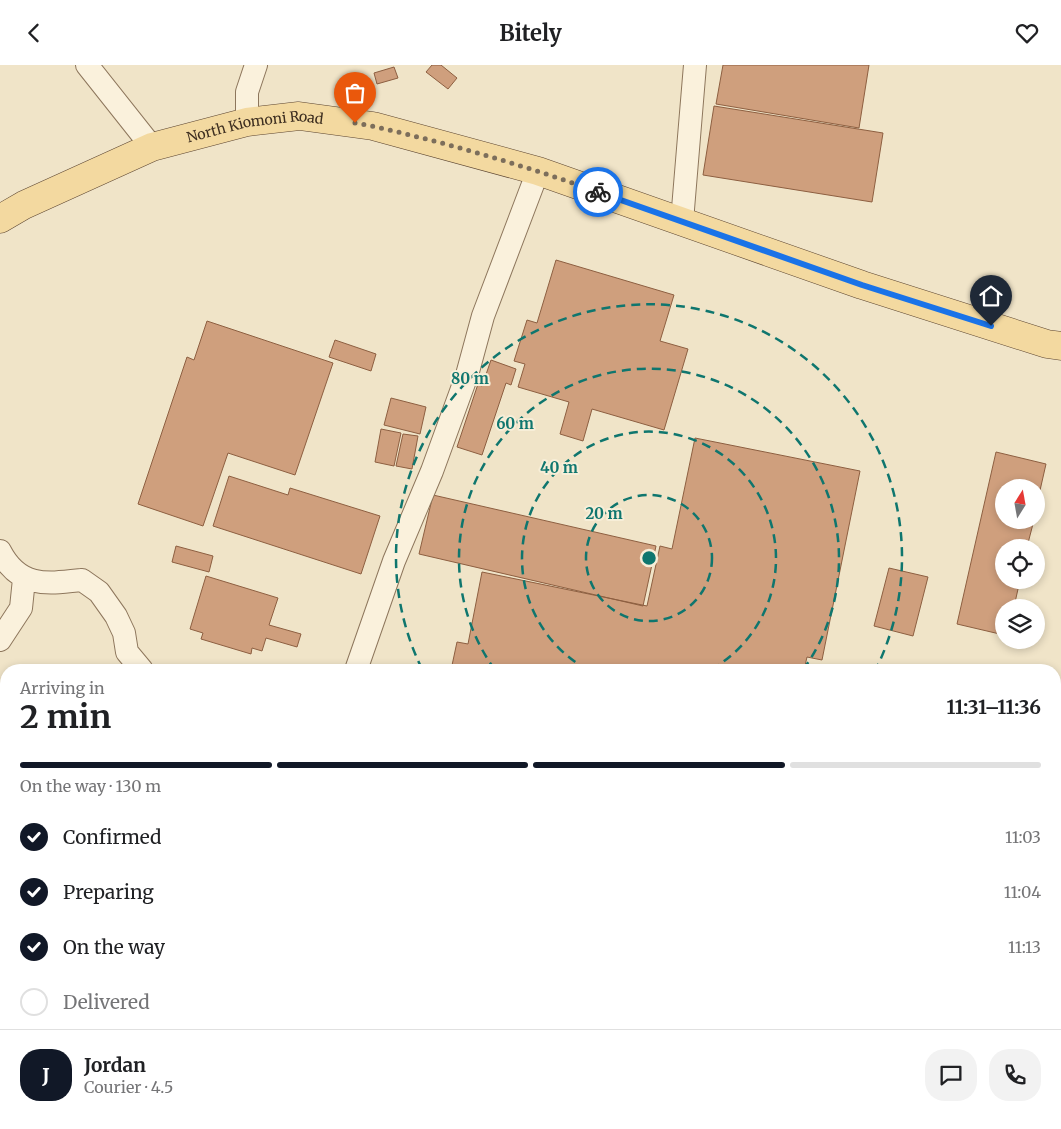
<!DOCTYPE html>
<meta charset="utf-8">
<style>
body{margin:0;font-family:Merriweather,serif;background:#f2f2f2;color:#202124;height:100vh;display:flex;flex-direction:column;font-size:19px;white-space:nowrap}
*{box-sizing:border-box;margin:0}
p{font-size:16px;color:#757577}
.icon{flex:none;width:28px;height:28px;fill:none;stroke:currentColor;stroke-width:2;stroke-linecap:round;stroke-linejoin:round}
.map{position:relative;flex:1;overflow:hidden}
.side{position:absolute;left:0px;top:599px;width:1061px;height:466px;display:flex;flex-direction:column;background:#fff;border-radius:20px 20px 0 0;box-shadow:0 2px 8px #0003}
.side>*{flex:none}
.needle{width:32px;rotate:11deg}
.fabs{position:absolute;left:995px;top:414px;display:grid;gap:10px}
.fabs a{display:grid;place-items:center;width:50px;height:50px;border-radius:50%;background:#fff;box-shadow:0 2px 8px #0003;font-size:25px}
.pin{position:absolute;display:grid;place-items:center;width:42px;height:42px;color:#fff;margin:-51px -21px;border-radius:50% 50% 50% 0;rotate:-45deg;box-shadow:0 0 5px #0007}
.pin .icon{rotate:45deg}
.courier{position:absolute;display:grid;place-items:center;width:50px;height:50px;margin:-25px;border:4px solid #1a73e8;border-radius:50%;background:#fff;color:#222;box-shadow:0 1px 6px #0007}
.head em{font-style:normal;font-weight:700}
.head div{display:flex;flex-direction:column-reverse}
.head{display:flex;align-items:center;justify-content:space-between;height:85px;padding:0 20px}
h1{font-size:32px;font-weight:700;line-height:38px}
.bar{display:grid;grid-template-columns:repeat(4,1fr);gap:8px 5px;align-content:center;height:60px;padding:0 20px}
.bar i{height:6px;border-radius:4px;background:#e0e0e0}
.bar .selected{background:#111827}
.bar p{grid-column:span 4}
.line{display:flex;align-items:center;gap:12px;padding:0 20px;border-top:1px solid #e0e0e0}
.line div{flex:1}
.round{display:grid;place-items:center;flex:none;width:52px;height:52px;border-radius:20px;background:#f2f2f2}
ol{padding:0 20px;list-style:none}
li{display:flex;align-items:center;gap:15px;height:55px}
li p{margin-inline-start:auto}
li .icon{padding:5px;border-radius:50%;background:#111827;color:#fff;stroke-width:4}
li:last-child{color:#757577}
li i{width:28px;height:28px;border:2px solid #e0e0e0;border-radius:50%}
header{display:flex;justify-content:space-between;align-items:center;height:65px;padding:0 20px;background:#fff;font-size:22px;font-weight:700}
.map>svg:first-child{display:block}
</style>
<header><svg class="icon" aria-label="back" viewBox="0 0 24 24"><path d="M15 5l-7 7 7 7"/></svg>Bitely<svg class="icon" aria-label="heart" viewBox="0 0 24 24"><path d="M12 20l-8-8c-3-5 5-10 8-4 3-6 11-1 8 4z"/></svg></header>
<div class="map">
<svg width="1061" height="1064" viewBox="0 0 1061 1064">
<rect width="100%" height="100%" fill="#f0e4c8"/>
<path fill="#cf9f7d" stroke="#8d5f41" d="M432,0h9l16,13 -9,11 -22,-17z
M723,0h146l-10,63 -143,-24z
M394,2l4,11 -21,6 -3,-11z
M714,41l169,27 -11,69 -169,-27z
M556,195l118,35 -14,46 28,8 -24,81 -72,-21 -9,32 -23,-7 9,-32 -51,-15 7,-23 -11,-3 13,-41 10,3z
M207,256l126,42 -38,112 -67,-22 -25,73 -65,-22 49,-147 7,3z
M335,275l41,14 -5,17 -42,-14z
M491,295l25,9 -5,16 -5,-2 -24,72 -25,-8 21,-63 4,2z
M391,333l35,9 -6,27 -36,-9z
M381,364l20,4 -7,33 -19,-4z
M403,369l15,2 -6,33 -16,-3z
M695,373l165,33 -38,189 -15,-3 -3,13h-353l6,-28 11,2 14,-72 165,34 13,-60 12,3z
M996,387l50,12 -10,44v-21h-32v33h30l-7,27h-23v33h16l-6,27h-10v28l-47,-11z
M229,411l59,19 2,-7 90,28 -19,58 -148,-48z
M433,430l223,51 -13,60 -224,-52z
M176,481l37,10 -4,16 -37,-10z
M889,503l39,9 -15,59 -39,-10z
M206,511l72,22 -9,27 32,9 -4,13 -31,-9 -4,13 -10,-3 -1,6 -50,-15 2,-6 -13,-4z
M393,1059h72v1l-72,3z
M741,1059h286l18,5h-286z"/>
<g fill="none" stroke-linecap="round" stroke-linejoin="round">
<g stroke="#8d765c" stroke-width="24">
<path id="minor" d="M87,0l65,82
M247,57v-30l9,-27
M682,156l13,-156
M0,486c19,37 46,33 82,29l17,12 17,24 8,17 3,19 15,18
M0,575l21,-32 3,-29
M356,605l38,-109 38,-90 35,-96 16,-59 55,-145
M343,1059l2,5"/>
</g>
<g stroke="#5b4430" stroke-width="29">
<g id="major">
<path id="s1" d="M0,154l24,-14 128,-58 95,-25 52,-6 74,10 165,45 324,114 185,59 14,2"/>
</g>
</g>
<use href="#minor" stroke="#faf1dc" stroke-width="22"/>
<use href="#major" stroke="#f3d9a0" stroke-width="28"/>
</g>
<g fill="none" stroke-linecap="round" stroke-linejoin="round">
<path stroke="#7c6e5b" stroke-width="5" stroke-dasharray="0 9" d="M355,58c25,4 50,11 75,17 57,15 113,32 168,52"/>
<path stroke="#1a73e8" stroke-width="6" d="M598,127l264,93 129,41"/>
</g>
<g fill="none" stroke="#0f766e" stroke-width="2.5" stroke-dasharray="9 6">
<circle cx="649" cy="493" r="63"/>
<path d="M588 605A127 127 0 1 1 710 605"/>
<path d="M495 605A190 190 0 1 1 803 605"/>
<path d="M422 604A253 253 0 1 1 876 604"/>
</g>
<g text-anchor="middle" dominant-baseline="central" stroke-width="4" stroke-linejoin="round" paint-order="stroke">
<g font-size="14" fill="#3d2e20" stroke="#f7eed8">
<text stroke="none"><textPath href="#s1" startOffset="274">North Kiomoni Road</textPath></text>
</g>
</g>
<circle cx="649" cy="493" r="8" fill="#0f766e" stroke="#f7eed8" stroke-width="2.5"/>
<g font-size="15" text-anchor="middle" font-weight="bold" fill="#0f766e" stroke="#f7eed8" stroke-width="4" stroke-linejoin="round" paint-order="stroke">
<text x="470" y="319">80 m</text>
<text x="515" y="364">60 m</text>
<text x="559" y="408">40 m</text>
<text x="604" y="454">20 m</text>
</g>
</svg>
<div class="fabs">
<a><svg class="needle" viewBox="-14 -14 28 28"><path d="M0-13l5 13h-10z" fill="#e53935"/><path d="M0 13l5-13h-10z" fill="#757577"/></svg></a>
<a><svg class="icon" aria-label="locate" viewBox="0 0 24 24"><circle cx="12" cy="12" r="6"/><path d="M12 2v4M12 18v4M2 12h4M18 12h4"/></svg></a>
<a><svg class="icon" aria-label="layers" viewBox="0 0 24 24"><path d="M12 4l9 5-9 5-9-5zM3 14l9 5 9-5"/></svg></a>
</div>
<div class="pin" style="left:355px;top:58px;background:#ea580c"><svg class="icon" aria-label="bag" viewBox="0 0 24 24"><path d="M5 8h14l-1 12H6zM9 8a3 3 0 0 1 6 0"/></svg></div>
<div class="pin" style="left:991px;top:261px;background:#1f2937"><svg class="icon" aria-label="home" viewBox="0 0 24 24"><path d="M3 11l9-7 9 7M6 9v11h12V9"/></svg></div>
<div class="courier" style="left:598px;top:127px"><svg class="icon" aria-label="bike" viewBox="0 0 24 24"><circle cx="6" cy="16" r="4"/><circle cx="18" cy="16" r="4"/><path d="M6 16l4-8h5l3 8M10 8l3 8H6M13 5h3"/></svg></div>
<section class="side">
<div class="head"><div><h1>2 min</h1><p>Arriving in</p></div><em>11:31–11:36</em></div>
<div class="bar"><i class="selected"></i><i class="selected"></i><i class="selected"></i><i></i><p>On the way · 130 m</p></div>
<ol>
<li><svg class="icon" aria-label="check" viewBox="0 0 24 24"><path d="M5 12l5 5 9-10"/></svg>Confirmed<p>11:03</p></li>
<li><svg class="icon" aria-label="check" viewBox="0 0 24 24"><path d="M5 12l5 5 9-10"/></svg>Preparing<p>11:04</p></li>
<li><svg class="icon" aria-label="check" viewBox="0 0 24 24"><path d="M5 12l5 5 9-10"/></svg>On the way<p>11:13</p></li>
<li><i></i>Delivered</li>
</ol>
<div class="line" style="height:90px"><b class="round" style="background:#111827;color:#fff">J</b><div><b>Jordan</b><p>Courier · 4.5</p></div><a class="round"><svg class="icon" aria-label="chat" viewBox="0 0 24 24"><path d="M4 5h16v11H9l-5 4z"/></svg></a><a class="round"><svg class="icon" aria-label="phone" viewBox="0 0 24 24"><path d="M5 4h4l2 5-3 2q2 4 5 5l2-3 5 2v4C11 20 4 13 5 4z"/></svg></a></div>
</section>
</div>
